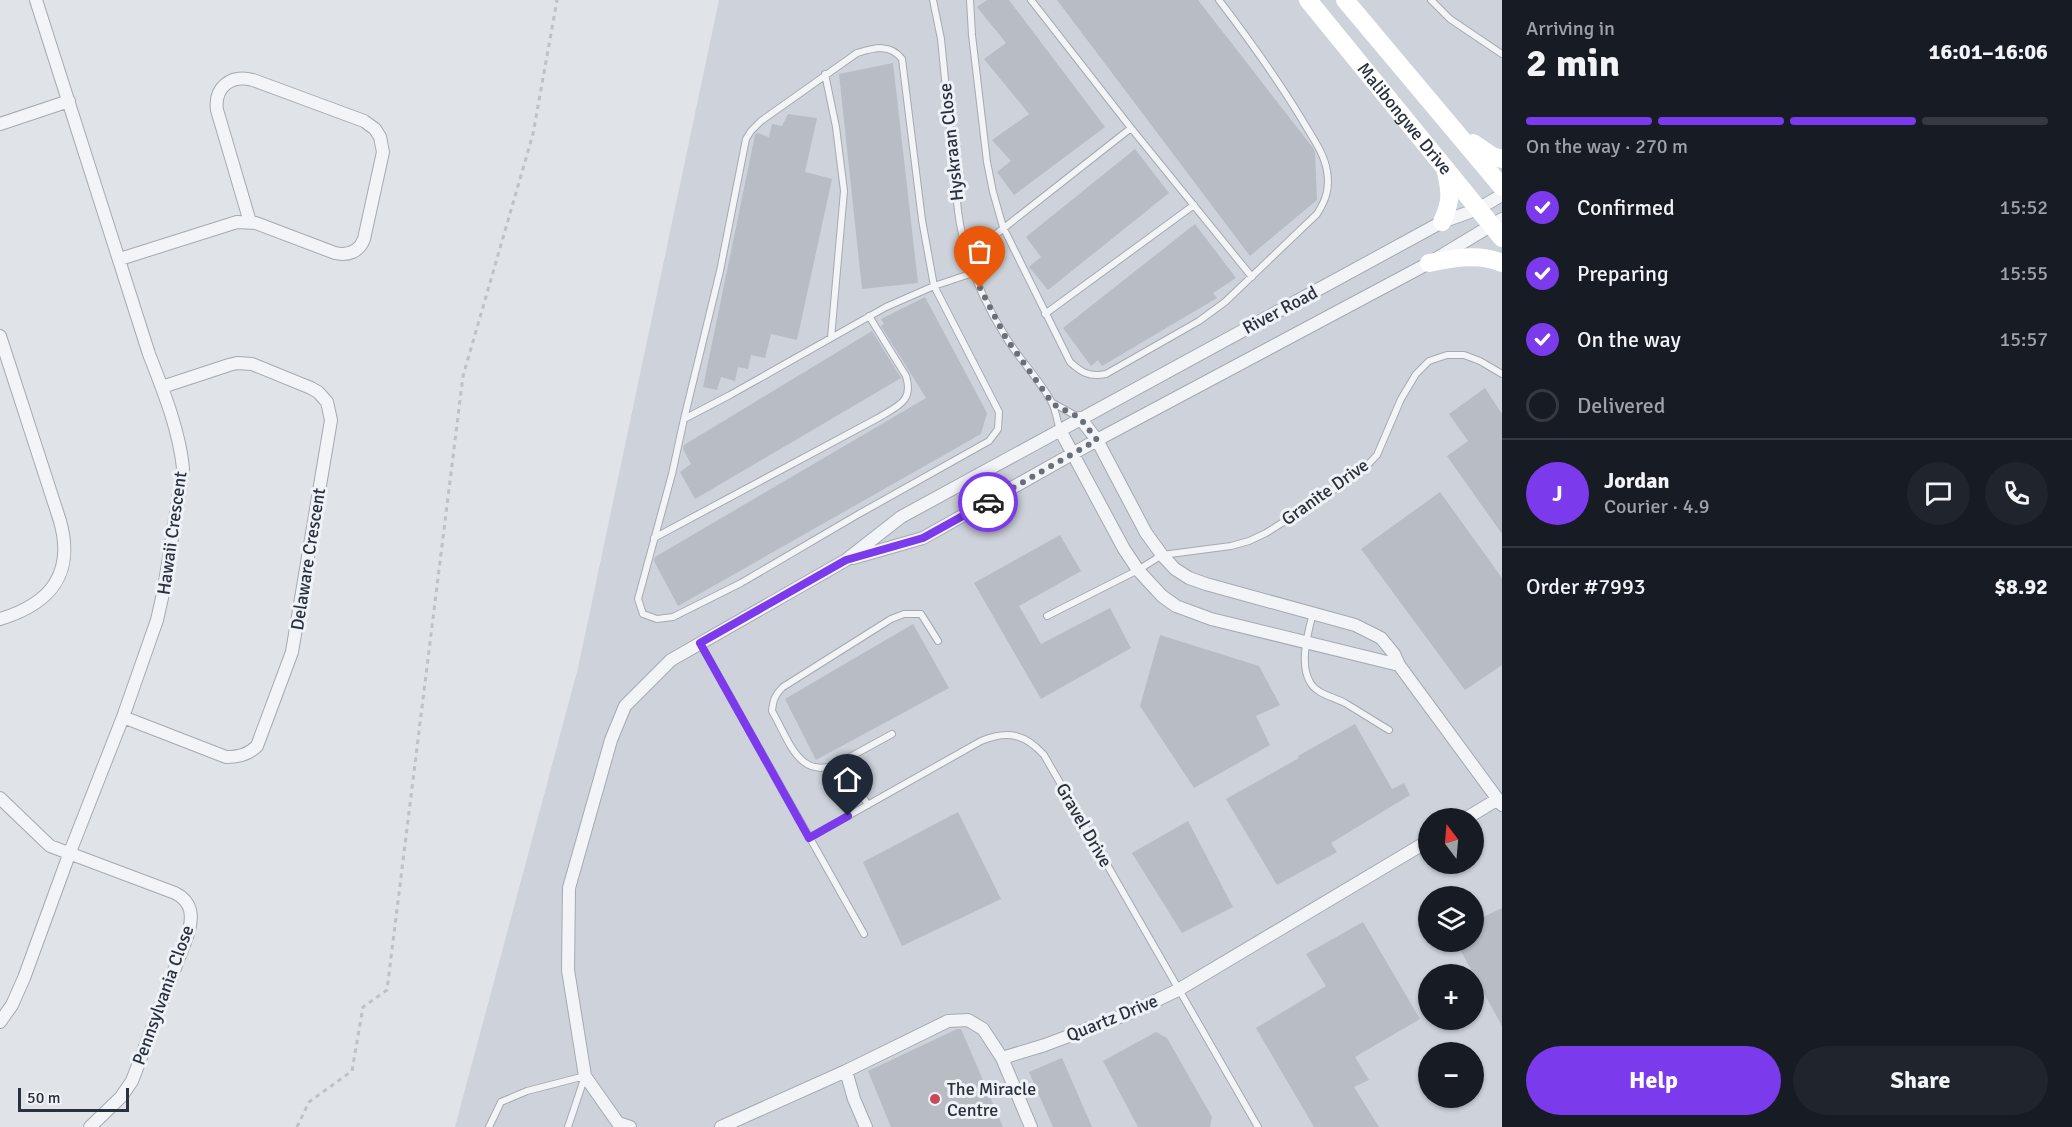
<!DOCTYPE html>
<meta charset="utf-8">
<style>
body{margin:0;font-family:Signika,sans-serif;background:#20242c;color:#f1f3f6;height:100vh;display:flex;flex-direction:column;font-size:22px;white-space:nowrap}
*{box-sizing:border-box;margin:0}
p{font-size:20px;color:#9ea1a6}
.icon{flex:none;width:33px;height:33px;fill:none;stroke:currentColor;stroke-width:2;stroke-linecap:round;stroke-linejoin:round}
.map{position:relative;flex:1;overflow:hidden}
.drawer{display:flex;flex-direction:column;background:#171b24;width:570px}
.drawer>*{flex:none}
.needle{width:39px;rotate:344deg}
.controls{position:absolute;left:1418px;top:808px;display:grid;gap:12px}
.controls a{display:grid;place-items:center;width:66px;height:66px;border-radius:50%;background:#171b24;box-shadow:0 2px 4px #0004;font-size:30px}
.scale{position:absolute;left:18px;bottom:15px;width:111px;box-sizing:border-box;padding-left:6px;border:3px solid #29313f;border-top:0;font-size:16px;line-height:21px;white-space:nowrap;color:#29313f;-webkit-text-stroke:4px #eff2f6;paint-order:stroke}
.pin{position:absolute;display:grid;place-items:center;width:51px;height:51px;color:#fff;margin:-62px -26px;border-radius:50% 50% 50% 0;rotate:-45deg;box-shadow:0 0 6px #0007}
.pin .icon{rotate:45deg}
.courier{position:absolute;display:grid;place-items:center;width:60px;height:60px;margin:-30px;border:4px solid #7c3aed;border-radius:50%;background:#fff;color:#222;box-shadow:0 2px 8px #0007}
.headline em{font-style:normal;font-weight:700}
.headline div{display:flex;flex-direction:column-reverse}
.headline{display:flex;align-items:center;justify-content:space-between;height:102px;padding:0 24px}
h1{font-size:39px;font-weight:700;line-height:45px}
.bar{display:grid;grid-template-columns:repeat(4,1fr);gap:9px 6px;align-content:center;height:72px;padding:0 24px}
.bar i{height:8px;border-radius:4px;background:#363941}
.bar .active{background:#7c3aed}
.bar p{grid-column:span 4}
.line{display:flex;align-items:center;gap:15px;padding:0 24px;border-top:2px solid #363941}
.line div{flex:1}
.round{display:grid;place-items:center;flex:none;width:63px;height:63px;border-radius:32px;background:#20242c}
ol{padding:0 24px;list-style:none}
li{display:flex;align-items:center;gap:18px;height:66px}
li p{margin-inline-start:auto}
li .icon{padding:6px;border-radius:50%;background:#7c3aed;color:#fff;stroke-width:4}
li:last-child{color:#9ea1a6}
li i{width:33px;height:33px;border:3px solid #363941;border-radius:50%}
.button{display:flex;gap:12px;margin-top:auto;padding:12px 24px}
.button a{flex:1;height:69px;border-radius:36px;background:#7c3aed;color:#fff;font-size:24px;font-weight:700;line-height:69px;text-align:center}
.button a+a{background:#20242c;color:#f1f3f6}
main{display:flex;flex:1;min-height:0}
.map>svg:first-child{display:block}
</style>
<main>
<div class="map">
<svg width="1502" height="1127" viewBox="0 0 1502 1127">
<rect width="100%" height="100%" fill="#e0e3e8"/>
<path fill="#ced2da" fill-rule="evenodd" d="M719,0h783v1127h-1047l123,-459zM1428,819h45v45h-45zM1428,897h45v45h-45zM1428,975h45v45h-45zM1428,1053h45v45h-45z"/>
<path fill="#b7bcc5" d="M987,0h22l96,127 -91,68 -17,-23 14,-11 -19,-21 37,-26 -45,-55 22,-16 -29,-36z
M1057,0h141l115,148 2,5 2,47 -67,56z
M893,63l25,220 -56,6 -23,-215z
M788,114l29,4 -12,54 27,7 -35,161 -26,-6 -6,24 -14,-3 -3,14 -10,-2 -3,14 -14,-4 -4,13 -14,-3 52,-252 2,-2 12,4 3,-13 10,2z
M1135,149l34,44 -121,97 -19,-23 12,-10 -15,-20z
M1195,224l41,54 -23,15 4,5 -115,68 -4,-6 -7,6 -28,-38z
M925,297l62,116 -6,21 -303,172 -24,-45 1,-4 271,-159 -45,-72 3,-2 -3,-5z
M872,331l29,47 -206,121 -15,-27 11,-8 -8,-15 1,-4z
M1485,388l17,26v120l-55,-78 21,-15 -19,-27z
M1440,492l62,86v87l-37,25 -104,-141z
M1060,535l21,36 -62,35 22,38 69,-36 21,40 -90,51 -67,-116z
M913,624l36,64 -133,72 -31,-61z
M1160,635l99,31 21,39 -24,11 14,29 -76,43 -54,-82z
M1355,724l37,65 12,-6 6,12 -79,48 6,9 -60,33 -51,-86 73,-41 -1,-2z
M958,812l43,87 -99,47 -39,-84z
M1188,821l45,86 -51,26 -50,-80z
M1502,908v118l-46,-84h17v-20z
M1363,922l57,97 -65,38 14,23 -15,7 25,40h-65l-58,-99 70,-42 -20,-32z
M957,1029h4l42,98h-112l-23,-56z
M1156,1032l11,6 45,79 -2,10h-72l-35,-66z
M1062,1058l30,69h-39l-24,-55z"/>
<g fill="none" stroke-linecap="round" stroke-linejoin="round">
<g stroke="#a5aab2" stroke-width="8">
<path id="service" d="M933,0l8,39 17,172c6,46 24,89 49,128 13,21 34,42 45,64 4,8 5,18 8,27
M970,0l2,35 15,127 6,30 10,35 67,135c12,11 19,15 36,12l93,-53 26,-19 92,-88c9,-14 13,-26 10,-43 -3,-19 -17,-37 -26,-53 -25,-41 -53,-80 -82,-118
M1031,0l100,128 121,149
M1431,0l19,19 52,35
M825,74l11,53 8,64 -13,147
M967,257l164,-129
M1045,314l149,-109
M1053,403l27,15
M684,419l36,-148 26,-132 5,-8 10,-10 96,-68c17,-5 33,-10 45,6l20,161 12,66 65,126 -1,17 -9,12 -132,74 -116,68 -68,34 -16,2 -14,-5 -5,-15 34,-125 12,-55 46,-24 156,-88 48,-21 39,-13
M654,538l224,-120c19,-12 36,-16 28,-42l-37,-60
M1313,613c-5,19 -14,51 -3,69 6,12 24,15 35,21 15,9 29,18 44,27
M1047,616l91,-46 24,-15 69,-9 18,-5 17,-8 93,-59 18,-19 24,-56 15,-25 13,-13 18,-6h17l16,6 22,13
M700,643l164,291
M841,762l51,-28
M868,805l-27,-43c-41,22 -52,-22 -69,-51 1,-11 3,-16 11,-24l108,-68 13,-5h17l17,27
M809,838l172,-97c27,-11 44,-7 63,14l214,372
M489,1127l12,-25 26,-11 58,-15
M568,1127l17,-51"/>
</g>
<g stroke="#a5aab2" stroke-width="14">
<path id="minor" d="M0,124l69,-23
M120,259l117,-37 19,1 79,30c13,3 24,-1 29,-14l19,-87 -3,-15 -5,-8 -11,-8 -111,-41c-22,-6 -39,7 -36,30l33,112
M0,336l60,185c15,53 -10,83 -60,98
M1080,418l17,22 49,93 16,22 13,14 14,9 17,6 149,41 26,13 13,16 5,11 103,140
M1060,430l64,119 14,21 24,26 14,10 35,13 188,46
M853,558l70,-20 174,-98 332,-177 73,-44
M123,717l103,40c12,0 22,-2 31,-11l35,-94 39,-232 -4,-18 -9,-10 -7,-4 -59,-24 -15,-1 -8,2 -67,22
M0,798l50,48 125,47c18,9 18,24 13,41l-56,147 -11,16 -31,30
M1465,819l33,-20
M0,1022l12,-17 12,-27 46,-126 53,-135 34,-97 7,-31 19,-121c-4,-39 -20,-78 -34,-114l-113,-354
M1002,1058l29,69
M630,1127l-12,-4 -33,-47 -17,-106 1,-82 42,-148 14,-34 46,-46 175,-100 55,-43 541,-295 36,-13 24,-14
M721,1127l125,-56
M866,1127l-12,-28 -8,-28 102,-50 20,-1 15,9 19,29 43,-13 85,-32 48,-23 250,-149"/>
</g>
<path stroke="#bec1c7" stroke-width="3" stroke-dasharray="4.5 4.5" stroke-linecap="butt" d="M297,1127l12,-25 43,-31 11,-64 24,-17 76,-614 70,-242 24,-134"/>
<use href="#service" stroke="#f2f4f7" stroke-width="6"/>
<use href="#minor" stroke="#f2f4f7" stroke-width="12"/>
<g stroke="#fff" stroke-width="18">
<path id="s1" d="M1308,0l194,238"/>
<path d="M1345,0l157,187"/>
<path d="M1473,143l19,13 10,3"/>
<path d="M1442,222c9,-20 9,-28 4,-50"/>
<path d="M1429,263c24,-5 50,-10 73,0"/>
</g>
</g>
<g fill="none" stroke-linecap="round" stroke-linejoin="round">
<path stroke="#696f7a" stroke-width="6" stroke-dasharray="0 10.8" d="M980,288l26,50 47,66 27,14 17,22 -109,62"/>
<path stroke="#7c3aed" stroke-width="8" d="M848,816l-39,22 -109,-195 146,-83 77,-22 65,-36"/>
</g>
<circle fill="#ca485a" stroke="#eff2f6" stroke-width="2" cx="935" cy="1099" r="6"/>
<g text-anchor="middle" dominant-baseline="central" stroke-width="6" stroke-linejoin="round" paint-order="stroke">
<g font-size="18" fill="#29313f" stroke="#eff2f6">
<text stroke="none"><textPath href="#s1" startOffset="153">Malibongwe Drive</textPath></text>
<text transform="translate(951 142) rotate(-96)">Hyskraan Close</text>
<text transform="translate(1280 310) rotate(-28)">River Road</text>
<text transform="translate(1325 492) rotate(-35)">Granite Drive</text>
<text transform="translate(172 533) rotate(-82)">Hawaii Crescent</text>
<text transform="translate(308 559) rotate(-81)">Delaware Crescent</text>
<text transform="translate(1084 825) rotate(60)">Gravel Drive</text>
<text transform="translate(163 995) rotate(-70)">Pennsylvania Close</text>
<text transform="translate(1112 1018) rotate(-22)">Quartz Drive</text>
</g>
<g font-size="18" fill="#29313f" stroke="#eff2f6" text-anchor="start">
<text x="947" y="1089">The Miracle<tspan x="947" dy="21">Centre</tspan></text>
</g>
</g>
</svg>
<div class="controls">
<a><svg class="needle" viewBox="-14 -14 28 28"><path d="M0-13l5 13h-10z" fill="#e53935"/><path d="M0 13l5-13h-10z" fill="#9ea1a6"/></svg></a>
<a><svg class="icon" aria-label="layers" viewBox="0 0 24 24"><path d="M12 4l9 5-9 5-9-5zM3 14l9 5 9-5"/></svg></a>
<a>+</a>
<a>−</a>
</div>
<div class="scale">50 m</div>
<div class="pin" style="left:980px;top:288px;background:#ea580c"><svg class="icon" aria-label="bag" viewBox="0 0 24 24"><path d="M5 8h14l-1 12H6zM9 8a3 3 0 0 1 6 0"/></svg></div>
<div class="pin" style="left:848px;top:816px;background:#1f2937"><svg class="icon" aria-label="home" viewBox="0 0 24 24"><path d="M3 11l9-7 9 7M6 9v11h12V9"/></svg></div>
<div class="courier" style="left:988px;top:502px"><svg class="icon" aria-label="car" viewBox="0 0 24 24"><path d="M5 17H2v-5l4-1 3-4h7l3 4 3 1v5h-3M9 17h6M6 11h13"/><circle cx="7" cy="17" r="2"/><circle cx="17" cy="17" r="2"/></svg></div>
</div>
<section class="drawer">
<div class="headline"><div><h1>2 min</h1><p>Arriving in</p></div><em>16:01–16:06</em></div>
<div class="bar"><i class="active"></i><i class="active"></i><i class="active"></i><i></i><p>On the way · 270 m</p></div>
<ol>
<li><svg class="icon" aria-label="check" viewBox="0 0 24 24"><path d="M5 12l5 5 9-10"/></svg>Confirmed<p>15:52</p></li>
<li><svg class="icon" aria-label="check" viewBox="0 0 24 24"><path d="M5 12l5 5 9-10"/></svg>Preparing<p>15:55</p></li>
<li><svg class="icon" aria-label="check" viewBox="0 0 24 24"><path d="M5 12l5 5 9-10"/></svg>On the way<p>15:57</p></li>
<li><i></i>Delivered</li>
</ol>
<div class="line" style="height:108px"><b class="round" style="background:#7c3aed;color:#fff">J</b><div><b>Jordan</b><p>Courier · 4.9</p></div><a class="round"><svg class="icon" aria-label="chat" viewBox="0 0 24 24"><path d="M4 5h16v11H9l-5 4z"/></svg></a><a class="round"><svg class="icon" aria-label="phone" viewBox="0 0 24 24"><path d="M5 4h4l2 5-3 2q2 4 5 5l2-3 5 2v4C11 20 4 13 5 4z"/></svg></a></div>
<div class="line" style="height:78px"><div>Order #7993</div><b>$8.92</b></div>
<div class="button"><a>Help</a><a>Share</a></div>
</section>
</main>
